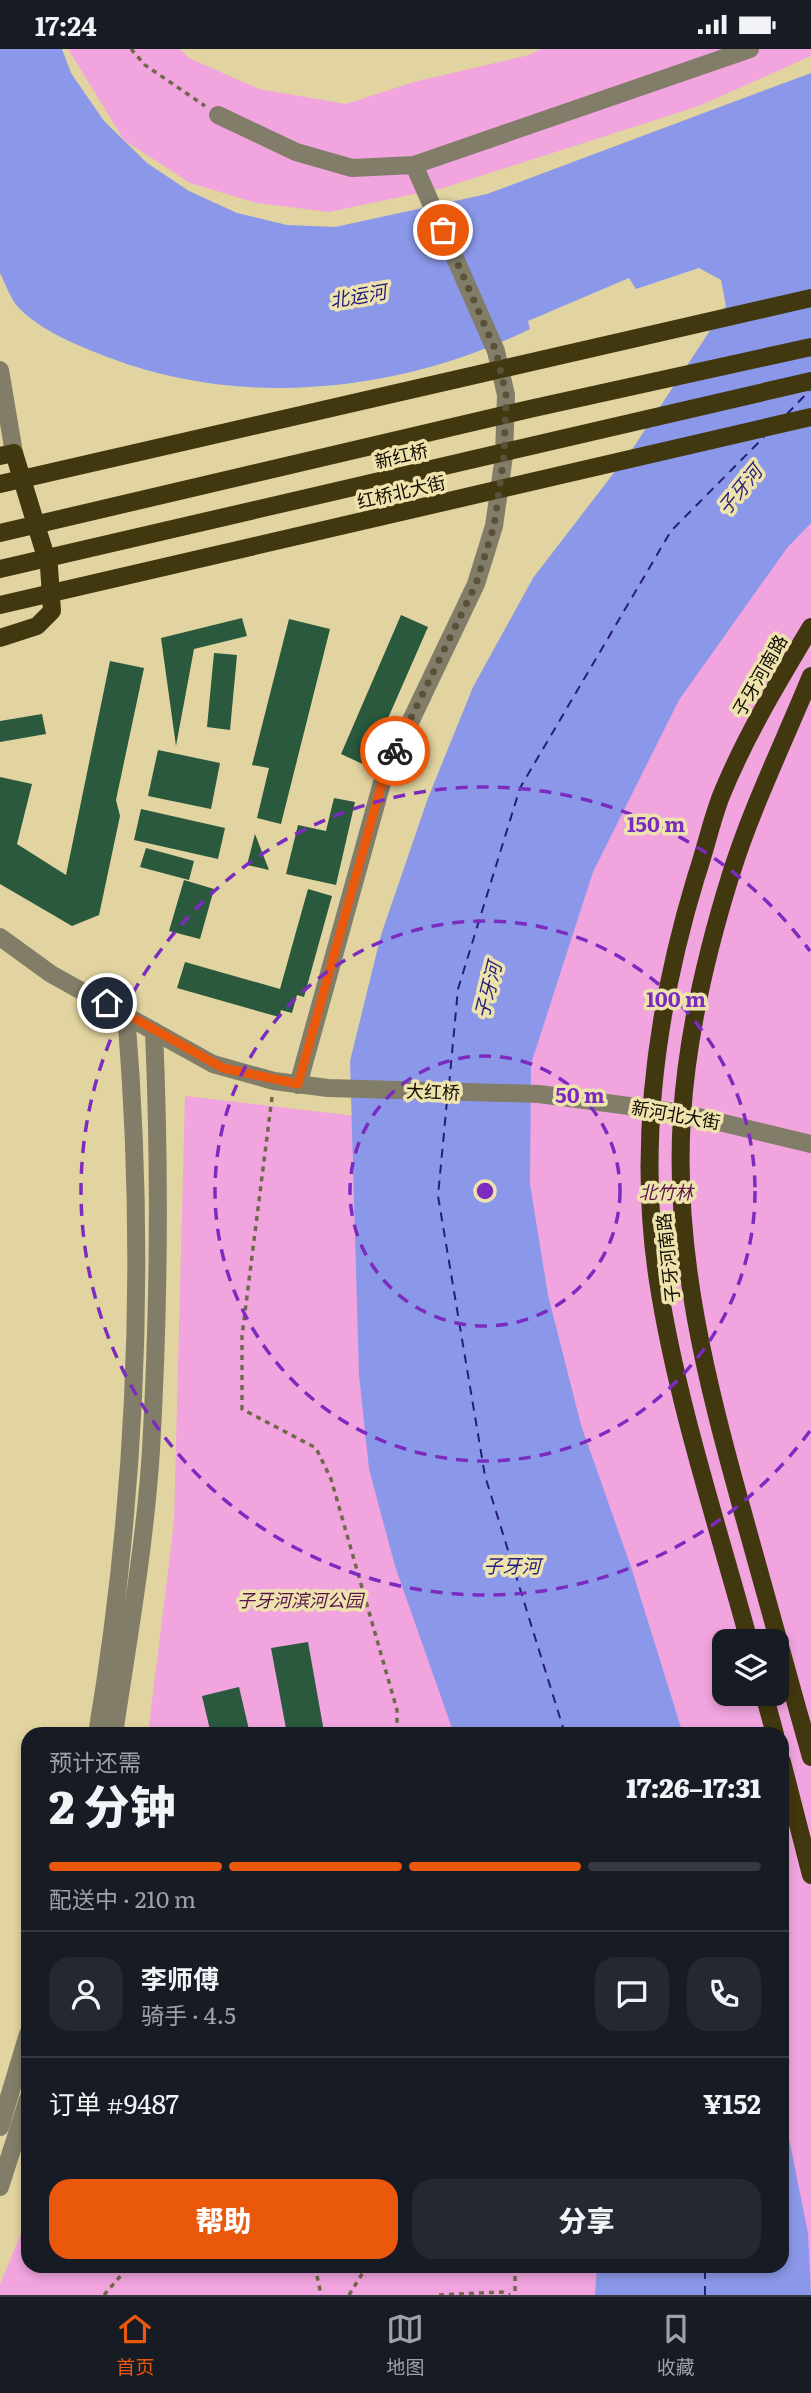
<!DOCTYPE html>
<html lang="zh">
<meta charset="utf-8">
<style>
body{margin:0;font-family:Literata,"Noto Sans SC",serif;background:#242831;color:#f1f3f6;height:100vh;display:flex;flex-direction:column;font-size:26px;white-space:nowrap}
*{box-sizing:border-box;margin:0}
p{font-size:23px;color:#9ea1a6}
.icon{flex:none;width:38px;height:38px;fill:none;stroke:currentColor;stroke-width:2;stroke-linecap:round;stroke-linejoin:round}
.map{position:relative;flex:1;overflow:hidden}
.side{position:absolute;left:21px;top:1678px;width:768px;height:546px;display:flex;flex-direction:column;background:#171b24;border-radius:21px;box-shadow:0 4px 10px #0003}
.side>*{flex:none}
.buttons{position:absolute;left:712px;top:1580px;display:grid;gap:14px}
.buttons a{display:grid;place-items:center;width:77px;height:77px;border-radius:14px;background:#171b24;box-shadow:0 4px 10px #0003;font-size:35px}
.pin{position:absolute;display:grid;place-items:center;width:60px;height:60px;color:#fff;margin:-30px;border:4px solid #fff;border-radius:50%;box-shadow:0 2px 7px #0007}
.courier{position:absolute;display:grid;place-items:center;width:70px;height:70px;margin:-35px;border:5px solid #ea580c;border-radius:50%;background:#fff;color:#222;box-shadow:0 2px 9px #0007}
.headline em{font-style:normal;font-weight:800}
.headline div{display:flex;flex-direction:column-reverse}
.headline{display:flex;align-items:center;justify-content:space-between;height:119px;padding:0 28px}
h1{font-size:46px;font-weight:800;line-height:52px}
.bar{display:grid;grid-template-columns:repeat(4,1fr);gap:10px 7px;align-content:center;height:84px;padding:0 28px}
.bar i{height:9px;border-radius:5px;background:#363941}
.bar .selected{background:#ea580c}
.bar p{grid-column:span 4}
.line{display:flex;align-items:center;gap:18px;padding:0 28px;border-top:2px solid #363941}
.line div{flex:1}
.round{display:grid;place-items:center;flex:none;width:74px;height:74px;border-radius:21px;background:#242831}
.primary-button{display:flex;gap:14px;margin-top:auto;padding:14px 28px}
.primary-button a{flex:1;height:80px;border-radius:21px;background:#ea580c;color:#fff;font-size:28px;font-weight:800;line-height:80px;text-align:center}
.primary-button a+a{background:#242831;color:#f1f3f6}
.status{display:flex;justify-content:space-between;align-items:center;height:49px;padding:0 35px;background:#171b24;direction:ltr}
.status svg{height:19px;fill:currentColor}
.menu{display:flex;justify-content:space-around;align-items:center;height:98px;border-top:2px solid #363941;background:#171b24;font-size:19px;color:#9ea1a6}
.menu a{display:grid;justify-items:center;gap:4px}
.menu .selected{color:#ea580c}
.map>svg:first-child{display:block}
</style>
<div class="status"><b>17:24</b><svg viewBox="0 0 49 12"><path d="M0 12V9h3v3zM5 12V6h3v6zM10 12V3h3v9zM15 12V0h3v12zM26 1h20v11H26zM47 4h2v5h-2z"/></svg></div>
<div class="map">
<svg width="811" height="2246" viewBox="0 0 811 2246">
<rect width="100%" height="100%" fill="#e1d4a0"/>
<path fill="#f1a4de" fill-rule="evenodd" d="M68,0h112l9,9 70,31 87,15 68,-22 115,-27 12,-6h270v7l-112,50 -256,82 -114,24 -72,-9 -67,-20 -66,-43z
M811,453v1793l-29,-33v-528h-128l-122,-404 -11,-280 73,-228zM724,1592h53v53h-53z
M185,1047l187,22 119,616h-343l26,-212z
M28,2168v49h591l1,29h-620v-11z"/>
<path fill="#8b98e9" d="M0,0h62l9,24 33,48 43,42 42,28 48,22 50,12 48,2 152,-33 324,-121v450l-24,25 -108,152 -86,172 -62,192 -1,120 18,111 33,130 50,142 52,167h-229l-59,-168 -26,-97 -10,-94 -9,-314 31,-126 47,-137 45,-111 60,-109 100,-130 93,-142 -5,-26 -22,-12 -63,21 -7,-11 -101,43 2,8c-129,63 -285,80 -420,29 -31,-12 -70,-27 -93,-52 -7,-9 -12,-23 -17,-33z
M782,2054l26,130 3,62h-216l2,-29h185z"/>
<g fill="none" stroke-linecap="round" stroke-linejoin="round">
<path stroke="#231e7a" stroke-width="2" stroke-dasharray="9 7" stroke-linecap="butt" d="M787,365l23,-24
M449,1036l9,-96 62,-201 151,-257 93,-94
M447,1052l-9,95 47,280 80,258
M705,2246v-29"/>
</g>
<path fill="#2a593d" d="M401,566l27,12 -61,139 -26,-12z
M242,569l5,18 -53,13 -18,97 -15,-108z
M289,570l41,10 -49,195 -24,-6 12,-50 -17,-3z
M214,604l23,2 -7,75 -23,-3z
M110,612l34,7 -28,132 4,16 -21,99 -27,11 -72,-42v-107l32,7 -15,60 49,31z
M42,665l4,20 -46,8v-21z
M158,701l62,13 -9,46 -63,-13z
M334,749l21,4 -19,83 -50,-11 12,-49 28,6z
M141,760l84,19 -7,31 -84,-19z
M255,785l14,36 -22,-5z
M146,799l48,13 -5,19 -49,-13z
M184,831l30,9 -14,50 -31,-8z
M308,840l24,7 -28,101 -7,-2 -5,18 -11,-3 -2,7 -102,-29 8,-26 95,27z
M308,1593l16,90 -37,2 -16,-86z
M239,1638l11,47h-39l-9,-38z"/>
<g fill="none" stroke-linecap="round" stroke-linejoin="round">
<path stroke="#71684a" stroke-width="3.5" stroke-dasharray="5 5" stroke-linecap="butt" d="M131,0l14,16 60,41
M272,1048l-30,239v73l74,39 15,31 66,231v24
M315,2217l6,29
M515,2217v29
M104,2246l25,-29
M349,2246l18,-29
M439,2246l63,-3 8,3"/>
<path stroke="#827d69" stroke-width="18" d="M218,66l78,37 56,16 62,-3 336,-116
M0,321l14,83
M0,888l51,37 162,90 61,17 54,7 211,6 143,19 129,31
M298,1036l85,-306 93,-195 18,-58 10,-70 2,-61 -10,-44 -82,-186
M97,1685c40,-238 49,-480 29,-721
M114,1685c14,-94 31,-189 37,-284 8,-140 9,-280 3,-419
M0,2078l28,-93
M0,2138l28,-88"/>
<path stroke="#41380f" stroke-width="18" d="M0,407l14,-3 35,114 3,44 -15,15 -37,12
M0,435l811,-186
M0,484l534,-125 277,-61
M0,520l811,-188
M0,556l811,-188
M811,627c-27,66 -59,131 -80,198 -24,77 -44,161 -49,242 -9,137 25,267 61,397 23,82 45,163 68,244
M749,1592c-32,-118 -72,-238 -91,-360 -21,-137 -2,-272 38,-404 9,-26 15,-55 25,-81 24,-59 57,-114 90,-169
M764,1645l11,40
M782,1713l29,113"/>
</g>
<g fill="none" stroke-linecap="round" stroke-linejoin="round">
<path stroke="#5a5238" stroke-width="7" stroke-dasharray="0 12.6" d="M395,702l81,-167 18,-58 10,-70 2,-61 -10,-44 -53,-121"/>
<path stroke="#ea580c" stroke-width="9" d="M107,954l116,65 75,16 85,-305 12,-28"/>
</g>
<g fill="none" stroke="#7b2cbf" stroke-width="3.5" stroke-dasharray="12 9">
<circle cx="485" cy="1142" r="135"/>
<circle cx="485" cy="1142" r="270"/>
<path d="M810 1382A404 404 0 1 1 810 902"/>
</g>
<g text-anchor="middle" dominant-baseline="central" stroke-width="7" stroke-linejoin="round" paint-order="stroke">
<g font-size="18" fill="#110c00" stroke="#eee2ad">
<text transform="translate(401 406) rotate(-13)">新红桥</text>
<text transform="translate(401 442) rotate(-13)">红桥北大街</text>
<text transform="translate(759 626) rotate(-60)">子牙河南路</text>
<text transform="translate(433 1042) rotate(2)">大红桥</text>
<text transform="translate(676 1065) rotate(10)">新河北大街</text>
<text transform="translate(667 1209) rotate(-96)">子牙河南路</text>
</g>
<g font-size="18" font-style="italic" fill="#57134b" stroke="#eee2ad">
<text x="666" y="1142">北竹林</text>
<text x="300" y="1550">子牙河滨河公园</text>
</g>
<g font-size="19" font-style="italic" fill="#231e7a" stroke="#eee2ad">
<text transform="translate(358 246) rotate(-10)">北运河</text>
<text transform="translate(739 440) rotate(-51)">子牙河</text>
<text transform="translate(487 941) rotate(-76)">子牙河</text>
<text x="512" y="1516">子牙河</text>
</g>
</g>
<circle cx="485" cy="1142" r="10" fill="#7b2cbf" stroke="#eee2ad" stroke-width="3.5"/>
<g font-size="21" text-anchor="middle" font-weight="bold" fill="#7b2cbf" stroke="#eee2ad" stroke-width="7" stroke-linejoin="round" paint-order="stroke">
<text x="656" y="783">150 m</text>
<text x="676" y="958">100 m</text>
<text x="580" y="1054">50 m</text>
</g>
</svg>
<div class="buttons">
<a><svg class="icon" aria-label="layers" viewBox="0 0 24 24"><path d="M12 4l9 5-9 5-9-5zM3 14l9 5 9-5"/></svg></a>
</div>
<div class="pin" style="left:443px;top:181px;background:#ea580c"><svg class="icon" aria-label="bag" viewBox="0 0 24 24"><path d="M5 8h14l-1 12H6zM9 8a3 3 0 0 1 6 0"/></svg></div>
<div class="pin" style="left:107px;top:954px;background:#1f2937"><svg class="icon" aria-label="home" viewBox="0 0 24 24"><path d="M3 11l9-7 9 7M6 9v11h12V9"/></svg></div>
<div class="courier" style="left:395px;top:702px"><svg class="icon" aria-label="bike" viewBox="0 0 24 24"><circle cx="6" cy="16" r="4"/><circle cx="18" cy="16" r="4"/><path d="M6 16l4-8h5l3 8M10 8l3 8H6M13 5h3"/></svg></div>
<section class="side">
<div class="headline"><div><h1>2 分钟</h1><p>预计还需</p></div><em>17:26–17:31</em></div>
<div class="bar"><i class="selected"></i><i class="selected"></i><i class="selected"></i><i></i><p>配送中 · 210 m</p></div>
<div class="line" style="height:126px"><a class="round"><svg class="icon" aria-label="person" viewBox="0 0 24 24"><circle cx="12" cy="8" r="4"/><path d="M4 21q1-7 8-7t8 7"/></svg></a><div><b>李师傅</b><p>骑手 · 4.5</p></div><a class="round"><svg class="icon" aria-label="chat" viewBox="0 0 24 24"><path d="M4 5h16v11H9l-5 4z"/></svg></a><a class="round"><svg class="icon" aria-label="phone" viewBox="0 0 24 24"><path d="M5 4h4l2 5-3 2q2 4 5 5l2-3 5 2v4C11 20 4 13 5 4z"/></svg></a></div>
<div class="line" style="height:91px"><div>订单 #9487</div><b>¥152</b></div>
<div class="primary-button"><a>帮助</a><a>分享</a></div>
</section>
</div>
<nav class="menu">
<a class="selected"><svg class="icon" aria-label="home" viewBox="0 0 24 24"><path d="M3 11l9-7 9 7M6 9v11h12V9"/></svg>首页</a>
<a><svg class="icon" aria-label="map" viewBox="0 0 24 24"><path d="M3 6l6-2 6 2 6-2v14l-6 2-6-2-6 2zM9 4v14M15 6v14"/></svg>地图</a>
<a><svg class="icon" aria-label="saved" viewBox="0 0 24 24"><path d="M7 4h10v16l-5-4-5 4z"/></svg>收藏</a>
</nav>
